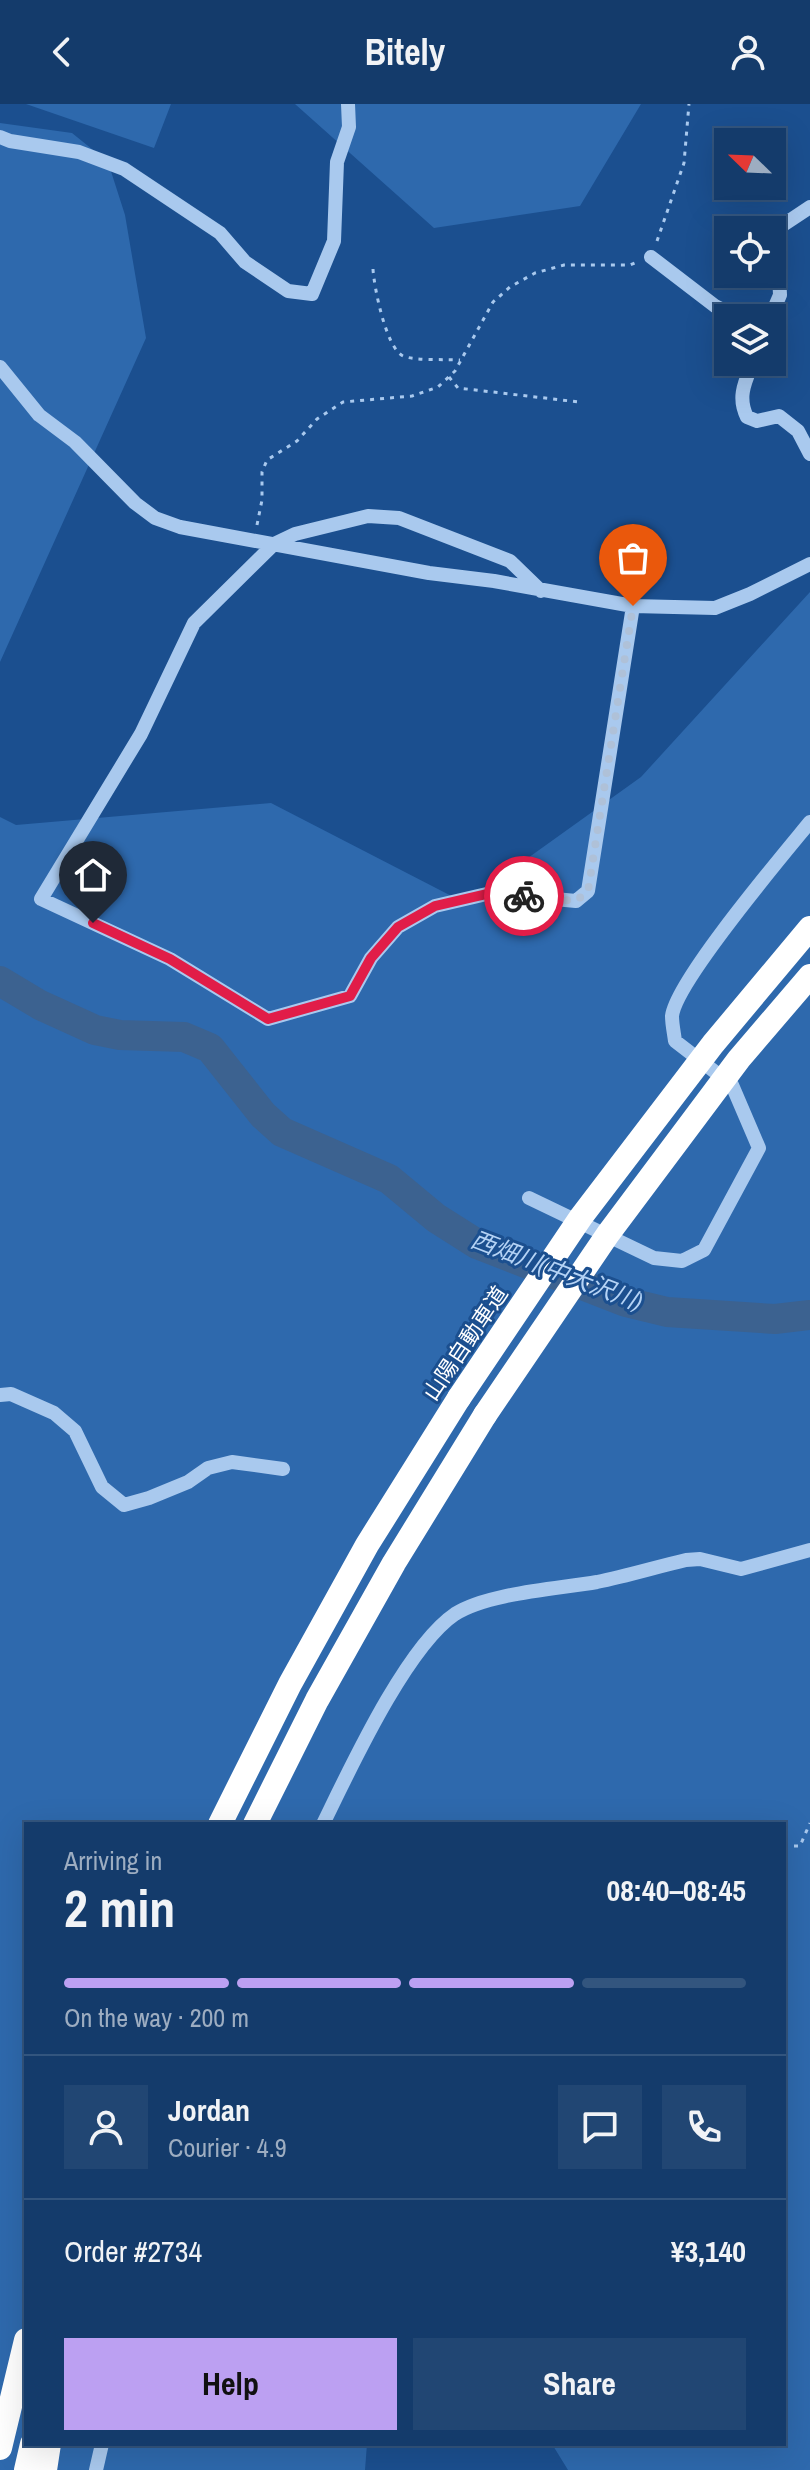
<!DOCTYPE html>
<meta charset="utf-8">
<style>
body{margin:0;font-family:"Archivo Narrow","Noto Sans JP",sans-serif;background:#214673;color:#f1f3f6;height:100vh;display:flex;flex-direction:column;font-size:30px;white-space:nowrap}
*{box-sizing:border-box;margin:0}
p{font-size:26px;color:#9dadc1}
.icon{flex:none;width:44px;height:44px;fill:none;stroke:currentColor;stroke-width:2;stroke-linecap:round;stroke-linejoin:round}
.map{position:relative;flex:1;overflow:hidden}
.sheet{position:absolute;left:24px;top:1718px;width:762px;height:624px;display:flex;flex-direction:column;background:#143b6b;border-radius:0px;box-shadow:0 8px 32px #0002,0 0 0 2px #33557e}
.sheet>*{flex:none}
.needle{width:52px;rotate:293deg}
.controls{position:absolute;left:714px;top:24px;display:grid;gap:16px}
.controls a{display:grid;place-items:center;width:72px;height:72px;border-radius:0px;background:#143b6b;box-shadow:0 8px 32px #0002,0 0 0 2px #33557e;font-size:40px}
.pin{position:absolute;display:grid;place-items:center;width:68px;height:68px;color:#fff;margin:-82px -34px;border-radius:50% 50% 50% 0;rotate:-45deg;box-shadow:0 0 8px #0007}
.pin .icon{rotate:45deg}
.courier{position:absolute;display:grid;place-items:center;width:80px;height:80px;margin:-40px;border:6px solid #e11d48;border-radius:50%;background:#fff;color:#222;box-shadow:0 2px 10px #0007}
.head em{font-style:normal;font-weight:700}
.head div{display:flex;flex-direction:column-reverse}
.head{display:flex;align-items:center;justify-content:space-between;height:136px;padding:0 40px}
h1{font-size:52px;font-weight:700;line-height:60px}
.bar{display:grid;grid-template-columns:repeat(4,1fr);gap:12px 8px;align-content:center;height:96px;padding:0 40px}
.bar i{height:10px;border-radius:6px;background:#33557e}
.bar .active{background:#bca0f2}
.bar p{grid-column:span 4}
.line{display:flex;align-items:center;gap:20px;padding:0 40px;border-top:2px solid #33557e}
.line div{flex:1}
.round{display:grid;place-items:center;flex:none;width:84px;height:84px;border-radius:0px;background:#214673}
.primary-button{display:flex;gap:16px;margin-top:auto;padding:16px 40px}
.primary-button a{flex:1;height:92px;border-radius:0px;background:#bca0f2;color:#111;font-size:32px;font-weight:700;line-height:92px;text-align:center}
.primary-button a+a{background:#214673;color:#f1f3f6}
header{display:flex;justify-content:space-between;align-items:center;height:104px;padding:0 40px;background:#143b6b;font-size:36px;font-weight:700}
.map>svg:first-child{display:block}
</style>
<header><svg class="icon" aria-label="back" viewBox="0 0 24 24"><path d="M15 5l-7 7 7 7"/></svg>Bitely<svg class="icon" aria-label="person" viewBox="0 0 24 24"><circle cx="12" cy="8" r="4"/><path d="M4 21q1-7 8-7t8 7"/></svg></header>
<div class="map">
<svg width="810" height="2366" viewBox="0 0 810 2366">
<rect width="100%" height="100%" fill="#1b4f8f"/>
<path fill="#2e69ad" d="M26,0h145l-17,44z
M295,0h346l-61,102 -146,22z
M0,19l72,10 36,29 17,53 21,123 -146,324z
M810,488v1878h-242l-16,-26h232v-620h-758v620h341l-2,26h-365v-1653l16,8 255,-22 194,100 176,-126z"/>
<g fill="none" stroke-linecap="round" stroke-linejoin="round">
<path stroke="#3c6290" stroke-width="30" d="M0,877l40,24 55,25 25,5 64,2 26,11 53,67 19,17 107,47 47,39 41,26 149,58 41,10 108,7 35,-4"/>
<path stroke="#a9c9ee" stroke-width="3" stroke-dasharray="4 6" stroke-linecap="butt" d="M657,137l27,-78 5,-59
M373,165c1,18 13,79 30,87 12,5 43,3 57,4
M449,273l9,11 121,14
M257,421l5,-25v-28l5,-12 30,-19 20,-22 26,-17 69,-6 26,-9 17,-16 38,-69 17,-15 25,-14 29,-8h66l7,-3
M784,1742h16l10,-23"/>
<path stroke="#a9c9ee" stroke-width="14" d="M0,33l10,4 69,11 45,17 96,64 25,29 43,29 24,3 22,-53 3,-79 12,-35 -1,-23
M651,153l64,49 24,12
M770,214l10,-23 -3,-66 33,-22
M753,258c-8,20 -16,35 -6,55l10,4 22,-5 19,15 12,23
M0,263l39,48 36,27 60,61 20,15 25,9 249,46 65,8 139,25 82,2 35,-14 60,-30
M541,487l-31,-30 -111,-43 -31,-2 -73,18 -21,10 -80,79 -53,111 -100,165 129,60 98,60 82,-23 21,-38 27,-31 37,-21 56,-13 85,8 12,-10 45,-285
M529,1094l125,60 28,3 22,-11 55,-102 -27,-63 -57,-44c-1,-8 -3,-17 -3,-25 4,-35 111,-161 138,-194
M0,1291l11,-1 43,19 21,18 27,56 22,18 25,-7 39,-16 20,-14 24,-6 51,7
M323,1720c27,-55 83,-177 132,-210 33,-21 102,-25 142,-32 30,-6 59,-15 89,-22l14,-1 41,10 69,-19
M96,2366l6,-26"/>
<path stroke="#fff" stroke-width="24" d="M220,1720l70,-140 77,-139 92,-147
M255,1720l62,-124 77,-137 91,-148
M0,2344l26,-108
M26,2366l6,-26
M45,2366l4,-26"/>
<path stroke="#fff" stroke-width="24" d="M459,1294l122,-181 132,-173 97,-116
M485,1311l123,-181 131,-175 71,-83"/>
</g>
<g fill="none" stroke-linecap="round" stroke-linejoin="round">
<path stroke="#afc1d8" stroke-width="8" stroke-dasharray="0 14.4" d="M524,792l52,5 12,-10 45,-285"/>
<path stroke="#e11d48" stroke-width="10" d="M93,819l77,36 98,60 82,-23 21,-38 27,-31 37,-21 56,-13 33,3"/>
</g>
<g text-anchor="middle" dominant-baseline="central" stroke-width="6" stroke-linejoin="round" paint-order="stroke">
<g font-size="22" fill="#fff" stroke="#1b4f8f">
<text transform="translate(465 1239) rotate(-56)">山陽自動車道</text>
</g>
<g font-size="24" font-style="italic" fill="#b5d3f5" stroke="#1b4f8f">
<text transform="translate(557 1166) rotate(21)">西畑川(中大沢川)</text>
</g>
</g>
</svg>
<div class="controls">
<a><svg class="needle" viewBox="-14 -14 28 28"><path d="M0-13l5 13h-10z" fill="#e53935"/><path d="M0 13l5-13h-10z" fill="#9dadc1"/></svg></a>
<a><svg class="icon" aria-label="locate" viewBox="0 0 24 24"><circle cx="12" cy="12" r="6"/><path d="M12 2v4M12 18v4M2 12h4M18 12h4"/></svg></a>
<a><svg class="icon" aria-label="layers" viewBox="0 0 24 24"><path d="M12 4l9 5-9 5-9-5zM3 14l9 5 9-5"/></svg></a>
</div>
<div class="pin" style="left:633px;top:502px;background:#ea580c"><svg class="icon" aria-label="bag" viewBox="0 0 24 24"><path d="M5 8h14l-1 12H6zM9 8a3 3 0 0 1 6 0"/></svg></div>
<div class="pin" style="left:93px;top:819px;background:#1f2937"><svg class="icon" aria-label="home" viewBox="0 0 24 24"><path d="M3 11l9-7 9 7M6 9v11h12V9"/></svg></div>
<div class="courier" style="left:524px;top:792px"><svg class="icon" aria-label="bike" viewBox="0 0 24 24"><circle cx="6" cy="16" r="4"/><circle cx="18" cy="16" r="4"/><path d="M6 16l4-8h5l3 8M10 8l3 8H6M13 5h3"/></svg></div>
<section class="sheet">
<div class="head"><div><h1>2 min</h1><p>Arriving in</p></div><em>08:40–08:45</em></div>
<div class="bar"><i class="active"></i><i class="active"></i><i class="active"></i><i></i><p>On the way · 200 m</p></div>
<div class="line" style="height:144px"><a class="round"><svg class="icon" aria-label="person" viewBox="0 0 24 24"><circle cx="12" cy="8" r="4"/><path d="M4 21q1-7 8-7t8 7"/></svg></a><div><b>Jordan</b><p>Courier · 4.9</p></div><a class="round"><svg class="icon" aria-label="chat" viewBox="0 0 24 24"><path d="M4 5h16v11H9l-5 4z"/></svg></a><a class="round"><svg class="icon" aria-label="phone" viewBox="0 0 24 24"><path d="M5 4h4l2 5-3 2q2 4 5 5l2-3 5 2v4C11 20 4 13 5 4z"/></svg></a></div>
<div class="line" style="height:104px"><div>Order #2734</div><b>¥3,140</b></div>
<div class="primary-button"><a>Help</a><a>Share</a></div>
</section>
</div>
